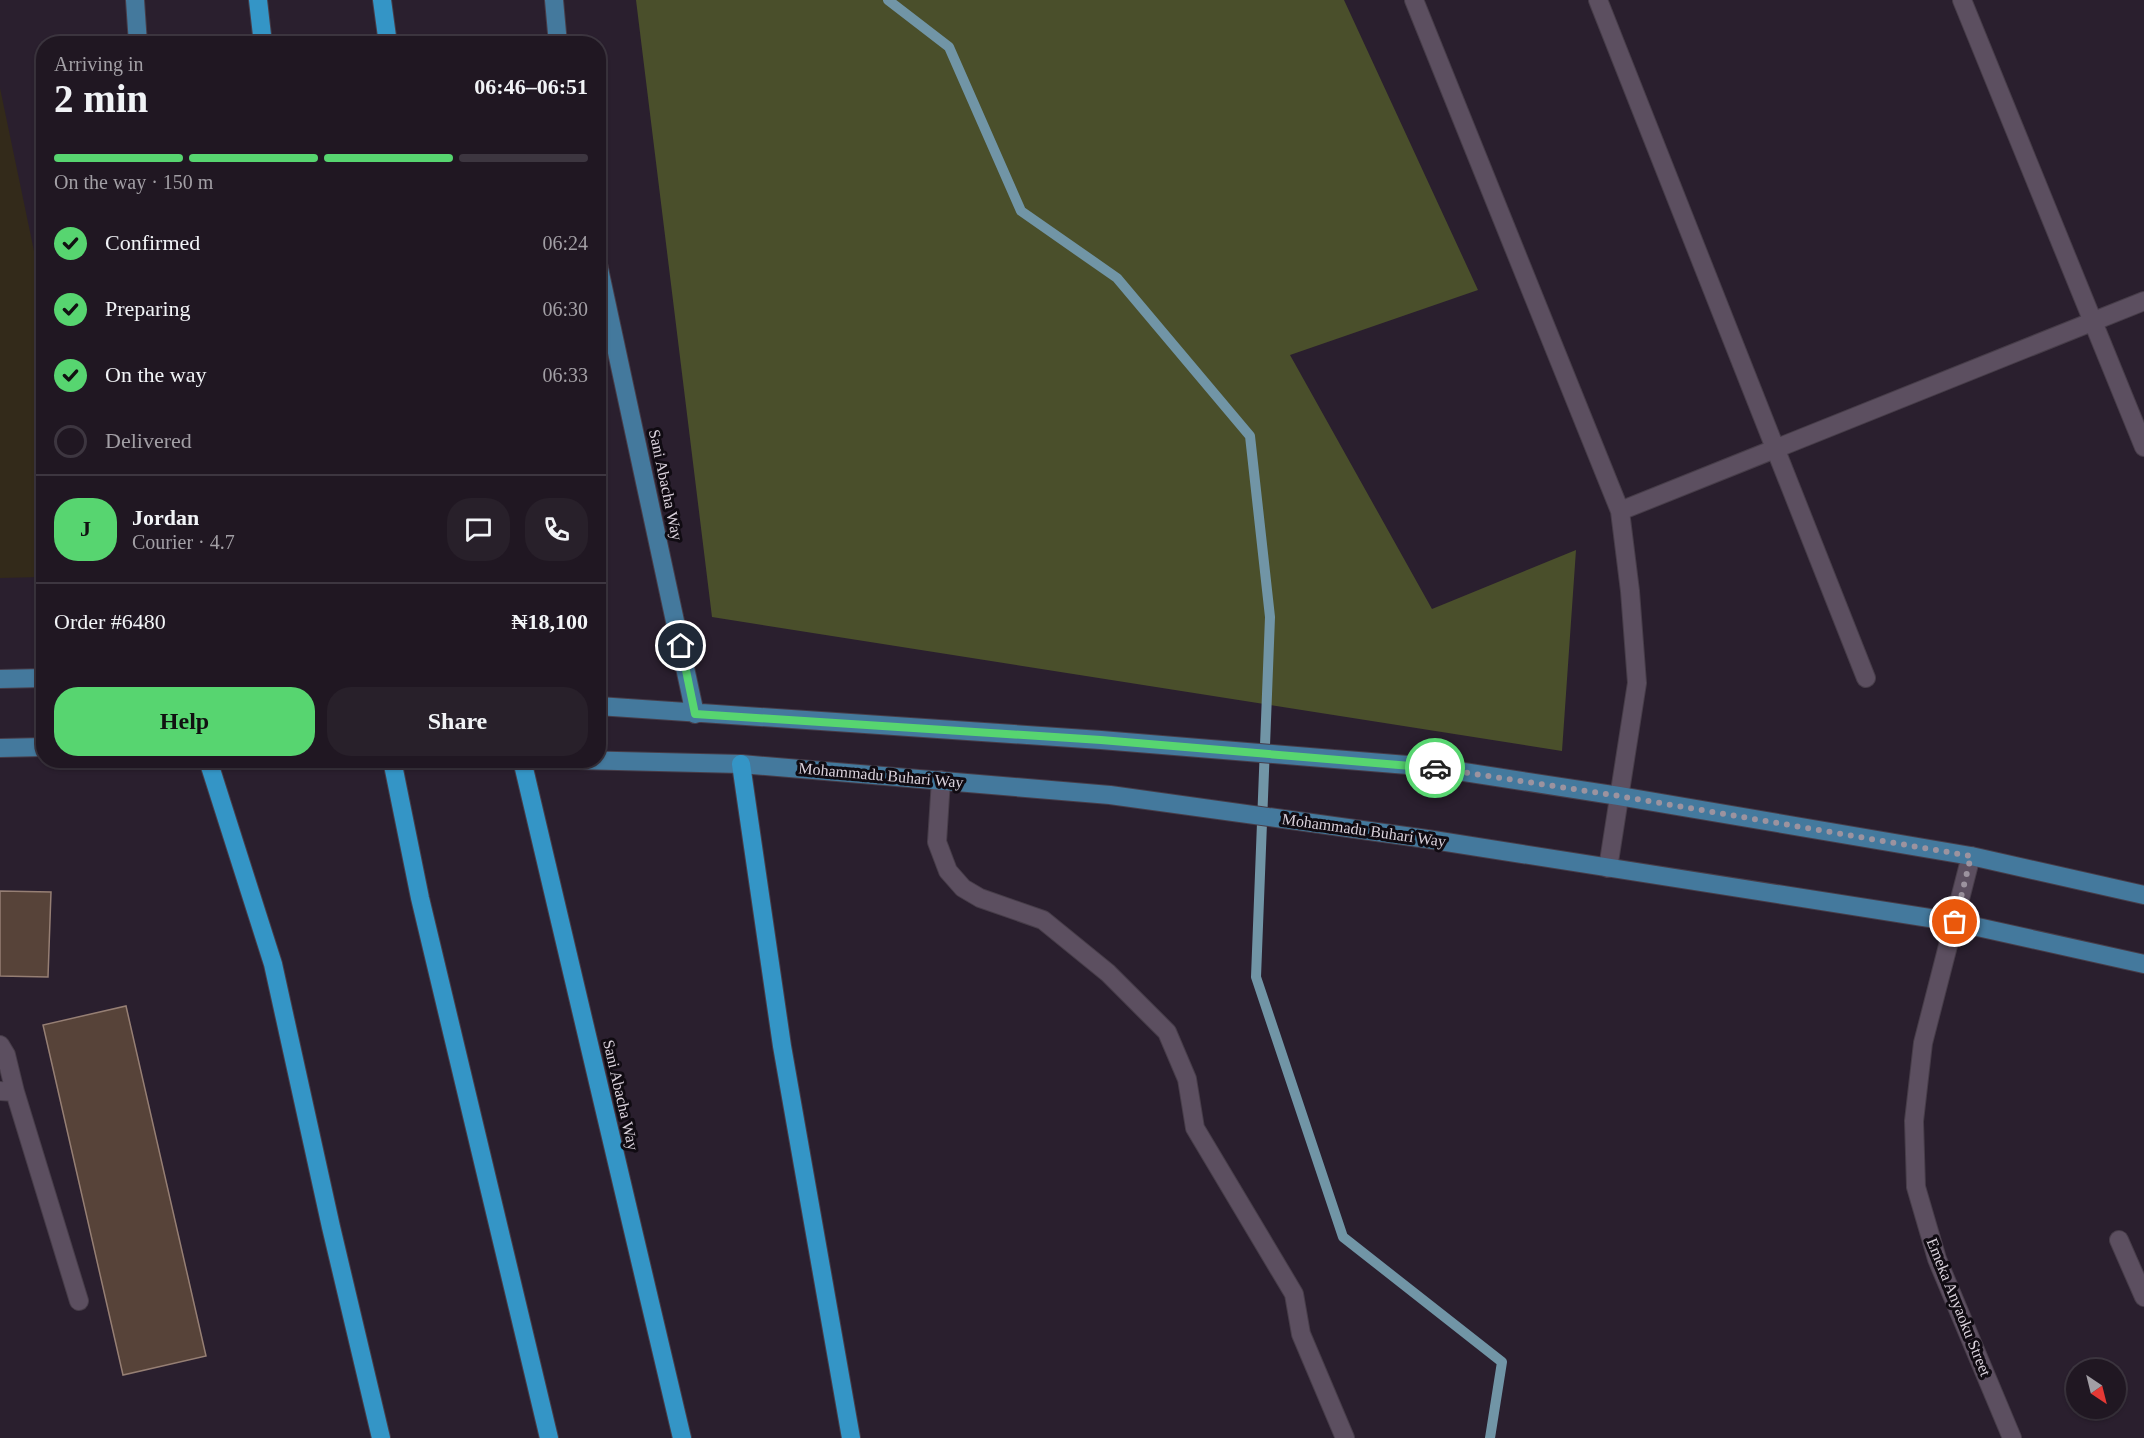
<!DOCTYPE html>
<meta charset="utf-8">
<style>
body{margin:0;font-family:"Times New Roman",serif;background:#28202a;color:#f1f3f6;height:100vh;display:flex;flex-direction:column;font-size:22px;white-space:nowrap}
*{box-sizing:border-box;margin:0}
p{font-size:20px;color:#a29fa5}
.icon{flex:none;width:33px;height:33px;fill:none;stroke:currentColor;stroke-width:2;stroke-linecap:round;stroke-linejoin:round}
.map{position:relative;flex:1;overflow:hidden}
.sheet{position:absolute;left:36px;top:36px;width:570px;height:732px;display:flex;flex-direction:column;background:#201722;border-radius:24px;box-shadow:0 2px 4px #0004,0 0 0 2px #3d3640}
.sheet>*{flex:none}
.needle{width:39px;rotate:145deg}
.controls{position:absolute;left:2066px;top:1359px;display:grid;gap:12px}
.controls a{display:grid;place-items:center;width:60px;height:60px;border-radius:50%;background:#201722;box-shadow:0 2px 4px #0004,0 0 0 2px #3d3640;font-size:30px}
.pin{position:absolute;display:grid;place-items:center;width:51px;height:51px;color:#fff;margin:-26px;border:3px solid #fff;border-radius:50%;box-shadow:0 2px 6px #0007}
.courier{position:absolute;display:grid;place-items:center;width:60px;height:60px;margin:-30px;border:4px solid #57d570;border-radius:50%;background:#fff;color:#222;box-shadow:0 2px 8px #0007}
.summary em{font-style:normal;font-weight:700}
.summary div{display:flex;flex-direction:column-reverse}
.summary{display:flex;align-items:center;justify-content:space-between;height:102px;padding:0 18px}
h1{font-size:39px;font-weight:700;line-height:45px}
.bar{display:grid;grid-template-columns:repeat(4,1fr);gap:9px 6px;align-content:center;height:72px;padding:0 18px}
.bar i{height:8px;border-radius:4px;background:#3d3640}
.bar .active{background:#57d570}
.bar p{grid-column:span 4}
.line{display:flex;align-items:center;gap:15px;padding:0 18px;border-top:2px solid #3d3640}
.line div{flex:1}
.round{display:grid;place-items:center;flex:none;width:63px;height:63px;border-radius:24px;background:#28202a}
ol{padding:0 18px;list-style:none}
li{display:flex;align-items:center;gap:18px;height:66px}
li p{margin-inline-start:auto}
li .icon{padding:6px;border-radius:50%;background:#57d570;color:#111;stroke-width:4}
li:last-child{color:#a29fa5}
li i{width:33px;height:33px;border:3px solid #3d3640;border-radius:50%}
.button{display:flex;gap:12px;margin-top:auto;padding:12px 18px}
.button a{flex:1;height:69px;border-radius:24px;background:#57d570;color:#111;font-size:24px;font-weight:700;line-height:69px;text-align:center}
.button a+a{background:#28202a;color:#f1f3f6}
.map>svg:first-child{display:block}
</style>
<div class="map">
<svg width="2144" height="1438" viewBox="0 0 2144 1438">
<rect width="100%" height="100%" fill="#2a1f2e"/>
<path fill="#332a1a" d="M0,88l43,206v283l-43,1z"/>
<path fill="#4a4f2b" d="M636,0h708l134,290 -188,65 142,254 144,-59 -14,201 -850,-134z"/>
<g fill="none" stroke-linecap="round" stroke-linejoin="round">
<path stroke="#7195a6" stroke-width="10" d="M888,0l61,47 72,164 96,67 133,158 20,181 -14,360 87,260 159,125 -12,76"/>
</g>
<path fill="#574339" stroke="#967f74" stroke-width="1.5" d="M0,891l51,1 -3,85 -48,-1z
M126,1006l80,350 -83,19 -80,-350z"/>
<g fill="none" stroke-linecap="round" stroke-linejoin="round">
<g stroke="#473d49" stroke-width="20">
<path id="minor" d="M1414,0l206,511 10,80 7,92 -29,185
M1598,0l268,678
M1962,0l182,447
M1620,511l524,-210
M941,780l-4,62 11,29 15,17 17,10 63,22 65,53 59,59 20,47 8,49 99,166 7,40 44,104
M1971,856l-48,187 -9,78 2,66 21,72 75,179
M0,1045l6,10 9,37
M0,1091l15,1 64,209
M2119,1240l25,57"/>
</g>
<g stroke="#473d49" stroke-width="20">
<path id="major" d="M135,0l3,44
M554,0l4,44
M598,264l97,450
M0,679l44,-1
M598,706l503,34 331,27 187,29 352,60 173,39
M0,748l44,-1
M576,760l165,4 369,31 317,44 528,83 189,42"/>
</g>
<g stroke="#473d49" stroke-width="20">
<path id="highway" d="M258,0l5,44
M382,0l6,44
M208,760l65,204 58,263 50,211
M392,760l28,138 129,540
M522,760l160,678
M741,764l41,282 69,392"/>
</g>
<use href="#minor" stroke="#5c4f60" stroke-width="18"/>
<use href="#major" stroke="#44799d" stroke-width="18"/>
<use href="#highway" stroke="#3495c6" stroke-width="18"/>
</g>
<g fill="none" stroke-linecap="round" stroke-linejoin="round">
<path stroke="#9c939f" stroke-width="6" stroke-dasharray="0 10.8" d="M1435,768l184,28 352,60 -16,66"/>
<path stroke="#57d570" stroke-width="8" d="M681,646l14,68 406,26 334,28"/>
</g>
<g text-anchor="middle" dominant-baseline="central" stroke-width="6" stroke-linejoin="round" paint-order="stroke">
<g font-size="16" fill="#dad2dc" stroke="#100b12">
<text transform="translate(666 485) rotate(78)">Sani Abacha Way</text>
<text transform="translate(881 775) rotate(5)">Mohammadu Buhari Way</text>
<text transform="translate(1364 830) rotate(8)">Mohammadu Buhari Way</text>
<text transform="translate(621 1095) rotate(77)">Sani Abacha Way</text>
<text transform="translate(1959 1307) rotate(68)">Emeka Anyaoku Street</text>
</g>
</g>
</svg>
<div class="controls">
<a><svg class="needle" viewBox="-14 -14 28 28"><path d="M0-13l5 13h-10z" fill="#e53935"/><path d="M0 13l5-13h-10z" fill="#a29fa5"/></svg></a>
</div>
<div class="pin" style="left:1955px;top:922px;background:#ea580c"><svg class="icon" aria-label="bag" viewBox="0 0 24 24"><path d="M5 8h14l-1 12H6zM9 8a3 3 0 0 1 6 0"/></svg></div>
<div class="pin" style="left:681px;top:646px;background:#1f2937"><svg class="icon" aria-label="home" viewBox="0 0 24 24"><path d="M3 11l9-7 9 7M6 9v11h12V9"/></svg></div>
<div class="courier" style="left:1435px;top:768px"><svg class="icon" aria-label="car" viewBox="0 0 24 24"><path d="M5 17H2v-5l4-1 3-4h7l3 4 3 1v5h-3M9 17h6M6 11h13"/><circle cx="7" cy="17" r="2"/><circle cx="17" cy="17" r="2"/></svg></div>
<section class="sheet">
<div class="summary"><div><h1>2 min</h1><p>Arriving in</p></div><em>06:46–06:51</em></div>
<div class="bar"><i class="active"></i><i class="active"></i><i class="active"></i><i></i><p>On the way · 150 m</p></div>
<ol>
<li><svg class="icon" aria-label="check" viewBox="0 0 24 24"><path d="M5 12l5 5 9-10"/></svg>Confirmed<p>06:24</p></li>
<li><svg class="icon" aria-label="check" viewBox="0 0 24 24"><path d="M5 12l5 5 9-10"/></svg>Preparing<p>06:30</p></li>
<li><svg class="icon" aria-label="check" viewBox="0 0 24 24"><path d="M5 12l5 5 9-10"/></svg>On the way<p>06:33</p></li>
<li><i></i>Delivered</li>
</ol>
<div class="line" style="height:108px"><b class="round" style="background:#57d570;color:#111">J</b><div><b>Jordan</b><p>Courier · 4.7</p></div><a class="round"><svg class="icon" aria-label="chat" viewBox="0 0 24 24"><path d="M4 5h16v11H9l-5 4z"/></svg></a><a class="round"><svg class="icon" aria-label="phone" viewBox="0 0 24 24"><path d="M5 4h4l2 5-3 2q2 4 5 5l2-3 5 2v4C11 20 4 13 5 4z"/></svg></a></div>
<div class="line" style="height:78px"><div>Order #6480</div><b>₦18,100</b></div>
<div class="button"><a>Help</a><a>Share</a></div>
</section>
</div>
